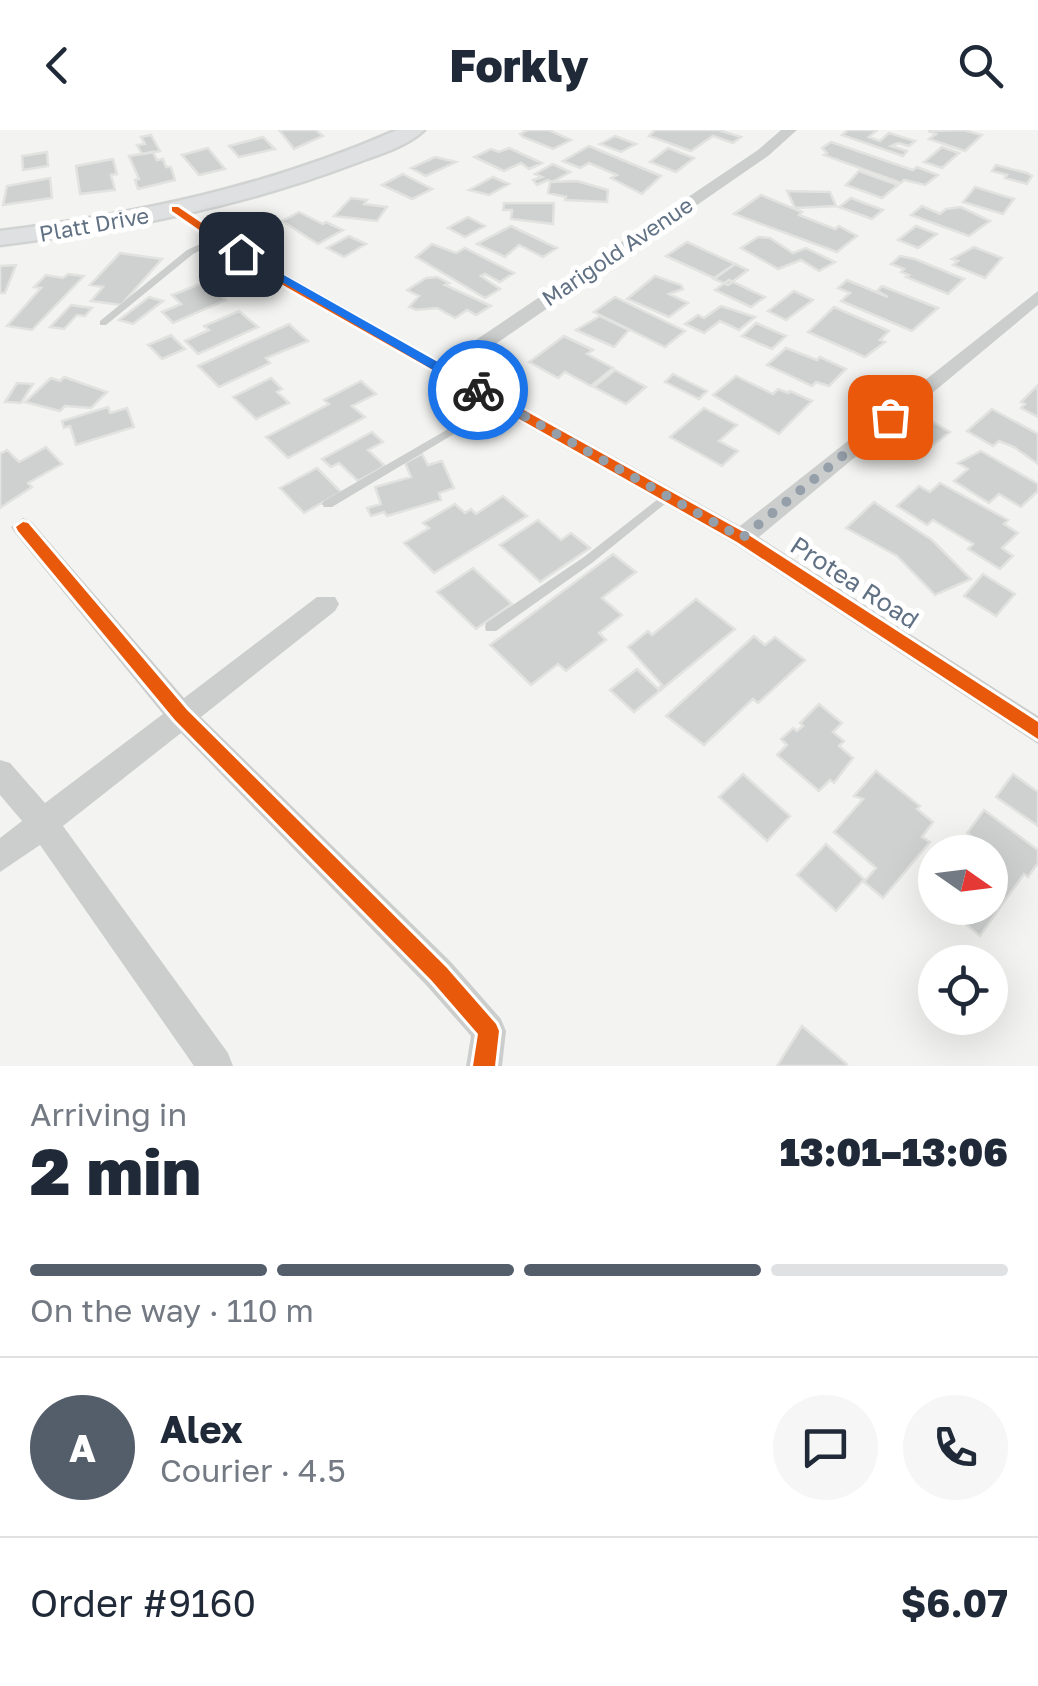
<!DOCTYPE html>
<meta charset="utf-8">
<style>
body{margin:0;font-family:"Golos Text",sans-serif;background:#f6f6f7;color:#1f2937;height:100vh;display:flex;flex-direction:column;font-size:38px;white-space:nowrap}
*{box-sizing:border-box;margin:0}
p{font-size:32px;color:#747a83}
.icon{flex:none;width:55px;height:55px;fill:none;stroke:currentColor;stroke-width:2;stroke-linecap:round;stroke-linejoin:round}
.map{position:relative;height:936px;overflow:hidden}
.side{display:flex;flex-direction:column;background:#fff;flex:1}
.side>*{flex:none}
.needle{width:65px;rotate:104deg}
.fabs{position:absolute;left:918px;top:705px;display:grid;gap:20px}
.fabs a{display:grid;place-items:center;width:90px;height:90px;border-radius:50%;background:#fff;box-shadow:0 10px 40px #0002;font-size:50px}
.pin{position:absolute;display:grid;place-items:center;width:85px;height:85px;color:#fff;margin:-42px;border-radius:20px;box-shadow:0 5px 15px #0006}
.courier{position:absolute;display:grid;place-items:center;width:100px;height:100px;margin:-50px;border:8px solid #1a73e8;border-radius:50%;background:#fff;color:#222;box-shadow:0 2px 12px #0007}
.overview em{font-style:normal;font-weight:800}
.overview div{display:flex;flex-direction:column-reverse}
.overview{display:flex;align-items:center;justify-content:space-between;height:170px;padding:0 30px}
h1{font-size:65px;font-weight:800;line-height:75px}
.bar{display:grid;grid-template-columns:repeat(4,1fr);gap:15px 10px;align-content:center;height:120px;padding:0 30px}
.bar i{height:12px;border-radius:8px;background:#e0e1e3}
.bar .on{background:#545e6b}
.bar p{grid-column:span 4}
.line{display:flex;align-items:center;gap:25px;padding:0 30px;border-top:2px solid #e0e1e3}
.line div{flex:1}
.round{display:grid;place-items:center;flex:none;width:105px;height:105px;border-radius:52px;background:#f6f6f7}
header{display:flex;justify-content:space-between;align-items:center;height:130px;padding:0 30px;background:#fff;font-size:45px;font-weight:800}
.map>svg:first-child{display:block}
</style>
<header><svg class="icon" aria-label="back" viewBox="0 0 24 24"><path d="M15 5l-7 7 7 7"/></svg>Forkly<svg class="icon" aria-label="search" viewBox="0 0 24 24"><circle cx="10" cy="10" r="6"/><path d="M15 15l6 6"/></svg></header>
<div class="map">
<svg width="1038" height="936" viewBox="0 0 1038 936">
<rect width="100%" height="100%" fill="#f3f4f1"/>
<path fill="#cfd1d1" stroke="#e2e3e1" stroke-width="2.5" d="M279,0h37l7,6 -29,13z
M523,0h26l22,10 -18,9 -30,-12 -3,-3 6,-3z
M655,0h64l22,7 -8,6 -20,-7 -22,15 -42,-15z
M848,0h29l-8,7 11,4 9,-8 26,8 -6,5 -11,-3 -7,3 16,5 -4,5 -61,-21z
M964,0l18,5 -17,16 -36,-12 7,-5 -8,-3z
M151,5l9,16 -18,3 -5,-9 8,-1 -4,-7z
M615,6l21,8 -15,8 -21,-8z
M263,7l12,12 -36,8 -10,-11z
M831,12l82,28 4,-3 21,8 -13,10 -21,-5 -3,3 -77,-28 3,-2 -5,-5z
M589,16l72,30 -19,18 -31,-16 6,-3 -28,-12 -9,5 -17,-7z
M942,17l17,6 -17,15 -18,-6z
M208,18l17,21 -26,6 -17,-20z
M509,18l33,15 -13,6 -8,-6 -17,8 -30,-14 17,-8 8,3z
M668,18l26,10 -18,14 -26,-10z
M47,22l1,14 -25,4 -1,-14z
M153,22l4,8 6,-1 3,8h5l4,13 -37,9 -3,-9 4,-1 -10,-23z
M435,27l21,5 -30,14 -15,-8z
M113,29l4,15 -6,1 4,15 -35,4 -4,-28z
M553,34l17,8 -18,10 -4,-2 -11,5 -4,-5 9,-3 -7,-3z
M996,35l31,8 5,3 -5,8 -22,-6 2,-3 -15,-4z
M859,41l39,14 -16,13 -36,-13z
M403,44l29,15 -20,10 -30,-14z
M493,47l16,7 -20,11 -20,-5z
M50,48l2,20 -49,7 4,-19z
M577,51l31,9 -1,12 -42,-2 1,-3 -18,-4 2,-11z
M975,57l39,12 -11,15 -40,-12z
M787,61l43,1 6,14 -41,2z
M761,65l41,17 -3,3 36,14 4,-3 18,10 -20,16 -103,-38z
M351,68l16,2 -3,4 23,3 -10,14 -43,-5z
M851,68l32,12 -11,9 -33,-12z
M504,73h50l-1,21 -42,-5 1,-9h-9z
M922,76l18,8 6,-5 15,-2 29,14 -21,15 -58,-21z
M299,82l24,12 3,-2 17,8 -25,14 -36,-23z
M468,87l17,9 -20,11 -17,-9z
M511,96l46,22 -14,9 -24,-12 -14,12 -28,-13z
M916,96l21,8 -19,14 -20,-8z
M349,106l17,8 -22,13 -17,-9z
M758,107l12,1 23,15 13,-5 29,14 -16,9 -18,-11 -23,9 -37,-21z
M687,112l48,22 -21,14 -48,-22z
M432,114l24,9 9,-5 49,25 -14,9 -15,-8 -4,2 19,13 -15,9 -69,-41z
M974,117l28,11 -17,20 -32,-13 5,-4 -6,-2z
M120,123l42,6 -41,46 -30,-4 12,-14 -13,-2z
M900,126l15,3 49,20 -16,15 -42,-17 3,-2 -8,-3 3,-3 -13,-5z
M735,134l13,6 -20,15 -14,-6z
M16,135l-11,28h-5v-27z
M68,144l16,2 -52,54 -25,-4 34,-38 -7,-1 12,-12 17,3z
M655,146l26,9 2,4 -14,5 19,9 -19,14 -42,-18z
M437,147l12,6 -4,2 46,21 -15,9 -9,-5 -12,8 -18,-10 -21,2 -7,-3 10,-11 -12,-6 19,-12z
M729,150l36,17 -14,10 -36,-17z
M847,150l41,17 -11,-6 5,-5 56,22 -26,23 -71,-30 9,-8 -12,-5z
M205,152l21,18 -53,23 -11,-11 19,-8 -9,-9z
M794,161l19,9 -27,20 -18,-9z
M149,167l14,4 -30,23 -14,-4z
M615,167l70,34 -20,16 -71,-35z
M71,175l21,3 -7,8 -8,-1 -13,14 -14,-2z
M721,176l34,11 -16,13 -19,-9 -16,12 -19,-9 13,-9 6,3z
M834,177l55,24 -9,9 5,2 -20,15 -57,-25z
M239,181l19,16 -60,27 -13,-13 24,-11 -5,-4z
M600,186l29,14 -15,17 -38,-17z
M756,193l30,13 -14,13 -30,-13z
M289,194l19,17 -42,17 4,5 -51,24 -21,-21z
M171,205l14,14 -23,10 -14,-14z
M564,206l29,14 -6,4 26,14 -22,18 -26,-14 -7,6 -29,-16z
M786,218l31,12 3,-3 26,12 -17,17 -13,-4 -4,4 -45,-21z
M615,240l31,17 -20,17 -32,-17z
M673,244l34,17 -8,8 -34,-17z
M736,246l37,18 5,-5 10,4 2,-2 22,10 -33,33 -66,-39z
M64,247l43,15 -16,16 -26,-2 -5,5 -35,-9 26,-24 9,3z
M271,248l11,11 -5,3 12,11 -33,16 -23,-22z
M361,251l15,13 -24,12 13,11 -77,41 -22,-21 63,-33 -5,-4z
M17,253l16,1 -12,19 -16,-1z
M1038,255v32l-17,-9 4,-4 -4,-2z
M108,277l2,6 17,-5 7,19 -58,18 -6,-19 -6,2 -2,-7z
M704,278l33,17 -18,16 19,10 -16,15 -52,-29z
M992,279l46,25v30l-24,-17 -15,-6 -6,5 -26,-15z
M933,292l17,10 -19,15 -17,-10z
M372,302l11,10 -15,8 17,16 -27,15 -19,-18 -8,4 -9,-8z
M46,317l16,17 -34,19 4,4 -32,21v-54l7,-4 12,12z
M981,321l57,33v7l-17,16 -22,-13 -10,9 -35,-22 14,-12 -10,-6z
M422,324l6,11 14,-4 12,27 -15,5 2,7 -54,16 -3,-4 -13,4 -4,-8 14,-4 -6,-17 36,-10 -6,-14z
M317,338l24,24 -37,21 -24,-25z
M940,353l68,37 -4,4 14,9 -16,15 11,8 -13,13 -32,-20 5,-5 -40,-24 -6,5 -30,-19 22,-20 11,6z
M503,366l24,20 -93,57 -30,-30 25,-15 -6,-5 32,-19 10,9 6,-4 5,5z
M874,372l58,38 39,39 -36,16 -38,-39 -51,-28z
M538,390l23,20 10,-7 19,15 -50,34 -40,-37z
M613,424l23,18 -34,26 20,17 -23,18 7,7 -40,31 -8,-7 -27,21 -41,-40z
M473,438l39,36 -36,25 -39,-37z
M983,444l32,20 -19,22 -32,-20z
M696,469l39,30 -101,83 -24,-22 27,-21 21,20 4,-4 -34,-38 20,-16 4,4z
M754,506l11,9 10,-8 30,23 -47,43 -5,-4 -49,46 -38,-29z
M819,574l23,19 -9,9 11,9 -5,5 14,12 -19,25 -4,-3 -11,11 -42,-36 10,-10 -6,-6 12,-11 4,3 6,-5 -3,-3z
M876,641l44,35 -3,3 16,13 -11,15 8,5 -47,56 -19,-16 12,-14 -42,-36 29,-33 -9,-3z
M743,644l47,42 -23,25 -48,-44z
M1013,644l25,18v34l-42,-29z
M984,680l54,40v13l-10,14 -4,-3 -44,62 -34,-28h44v-56h-23l9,-12 -9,-7z
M826,714l38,35 -28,32 -39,-36z
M802,896l45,38 -1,2h-69z"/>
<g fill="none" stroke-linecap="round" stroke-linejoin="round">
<g stroke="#d1d2d2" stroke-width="5">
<path id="secondary" d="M397,0h27c-16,16 -47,25 -68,33 -115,44 -234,67 -356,82v-14c138,-17 270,-45 397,-101z"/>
</g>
<path fill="#cccece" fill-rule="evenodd" d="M216,107l7,2 -30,15 -87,71h-6v-4l87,-71z
M500,269l4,1v4l-172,103h-8l-2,-3 2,-3z
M667,362l6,4 -2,3 -79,64 -96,68h-10l-1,-4 1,-4 98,-66z"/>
<path fill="#cccece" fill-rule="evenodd" d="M781,0h16l-29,26 -310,214 282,156 298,-235v14l-279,232 279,179v28l-304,-200 -476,-270 -91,-65 14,-3 89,60 173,96 315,-212z
M23,388l8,3 153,177 133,-101h18l4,7 -4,7 -134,106 250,245 50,57 5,12 -4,35h-36l5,-30 -44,-50 -246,-253 -118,93 165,227 5,13h-39l-154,-221 -40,27v-34l22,-17 -22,-26v-35l10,3 35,40 118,-89 -148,-181 -4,-6z"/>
<use href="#secondary" fill="#dfe0e1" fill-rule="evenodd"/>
<g stroke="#fff" stroke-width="6">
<path id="cycleway" d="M172,77h6l90,61 479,266 291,188v17l-301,-197 -477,-270 -88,-61z
M23,392l5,1 159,187 259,257 50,57 3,7 -4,35h-22l5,-32 -46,-53 -257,-261 -157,-189 -2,-4z"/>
</g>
<use href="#cycleway" fill="#e8590c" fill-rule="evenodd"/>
</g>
<path fill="#1a73e8" d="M241,121l241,136 2,3 -11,3 -236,-137z"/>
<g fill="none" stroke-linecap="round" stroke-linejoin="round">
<path stroke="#949faa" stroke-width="10" stroke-dasharray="0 18" d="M478,260l264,148 148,-121"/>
</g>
<g text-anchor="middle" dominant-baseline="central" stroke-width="10" stroke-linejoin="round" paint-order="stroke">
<g font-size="22" fill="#617184" stroke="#fff">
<text transform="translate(94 94) rotate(-10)">Platt Drive</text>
<text transform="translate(617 121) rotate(-34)">Marigold Avenue</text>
</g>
<g font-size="25" fill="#617184" stroke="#fff">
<text transform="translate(855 452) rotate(33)">Protea Road</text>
</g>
</g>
</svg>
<div class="fabs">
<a><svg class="needle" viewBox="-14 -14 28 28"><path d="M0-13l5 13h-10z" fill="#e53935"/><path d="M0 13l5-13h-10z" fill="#747a83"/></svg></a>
<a><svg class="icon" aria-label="locate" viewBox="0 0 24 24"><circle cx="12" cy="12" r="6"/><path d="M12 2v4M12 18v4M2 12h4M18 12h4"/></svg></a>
</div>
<div class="pin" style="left:890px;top:287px;background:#ea580c"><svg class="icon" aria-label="bag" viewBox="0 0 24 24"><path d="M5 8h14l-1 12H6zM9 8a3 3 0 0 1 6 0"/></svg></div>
<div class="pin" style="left:241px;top:124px;background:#1f2937"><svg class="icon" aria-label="home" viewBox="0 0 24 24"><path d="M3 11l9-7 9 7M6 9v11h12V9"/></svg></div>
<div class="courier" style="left:478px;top:260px"><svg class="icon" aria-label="bike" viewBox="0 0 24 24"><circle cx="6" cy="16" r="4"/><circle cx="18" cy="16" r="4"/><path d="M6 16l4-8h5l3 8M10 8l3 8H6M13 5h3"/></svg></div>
</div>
<section class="side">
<div class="overview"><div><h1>2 min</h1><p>Arriving in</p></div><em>13:01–13:06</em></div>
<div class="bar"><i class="on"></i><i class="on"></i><i class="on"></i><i></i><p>On the way · 110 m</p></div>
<div class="line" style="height:180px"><b class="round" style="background:#545e6b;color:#fff">A</b><div><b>Alex</b><p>Courier · 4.5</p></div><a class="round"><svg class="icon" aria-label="chat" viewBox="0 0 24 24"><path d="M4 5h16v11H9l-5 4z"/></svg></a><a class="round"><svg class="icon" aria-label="phone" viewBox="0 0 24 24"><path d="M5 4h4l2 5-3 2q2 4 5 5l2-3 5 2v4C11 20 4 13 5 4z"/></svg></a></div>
<div class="line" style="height:130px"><div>Order #9160</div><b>$6.07</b></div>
</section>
